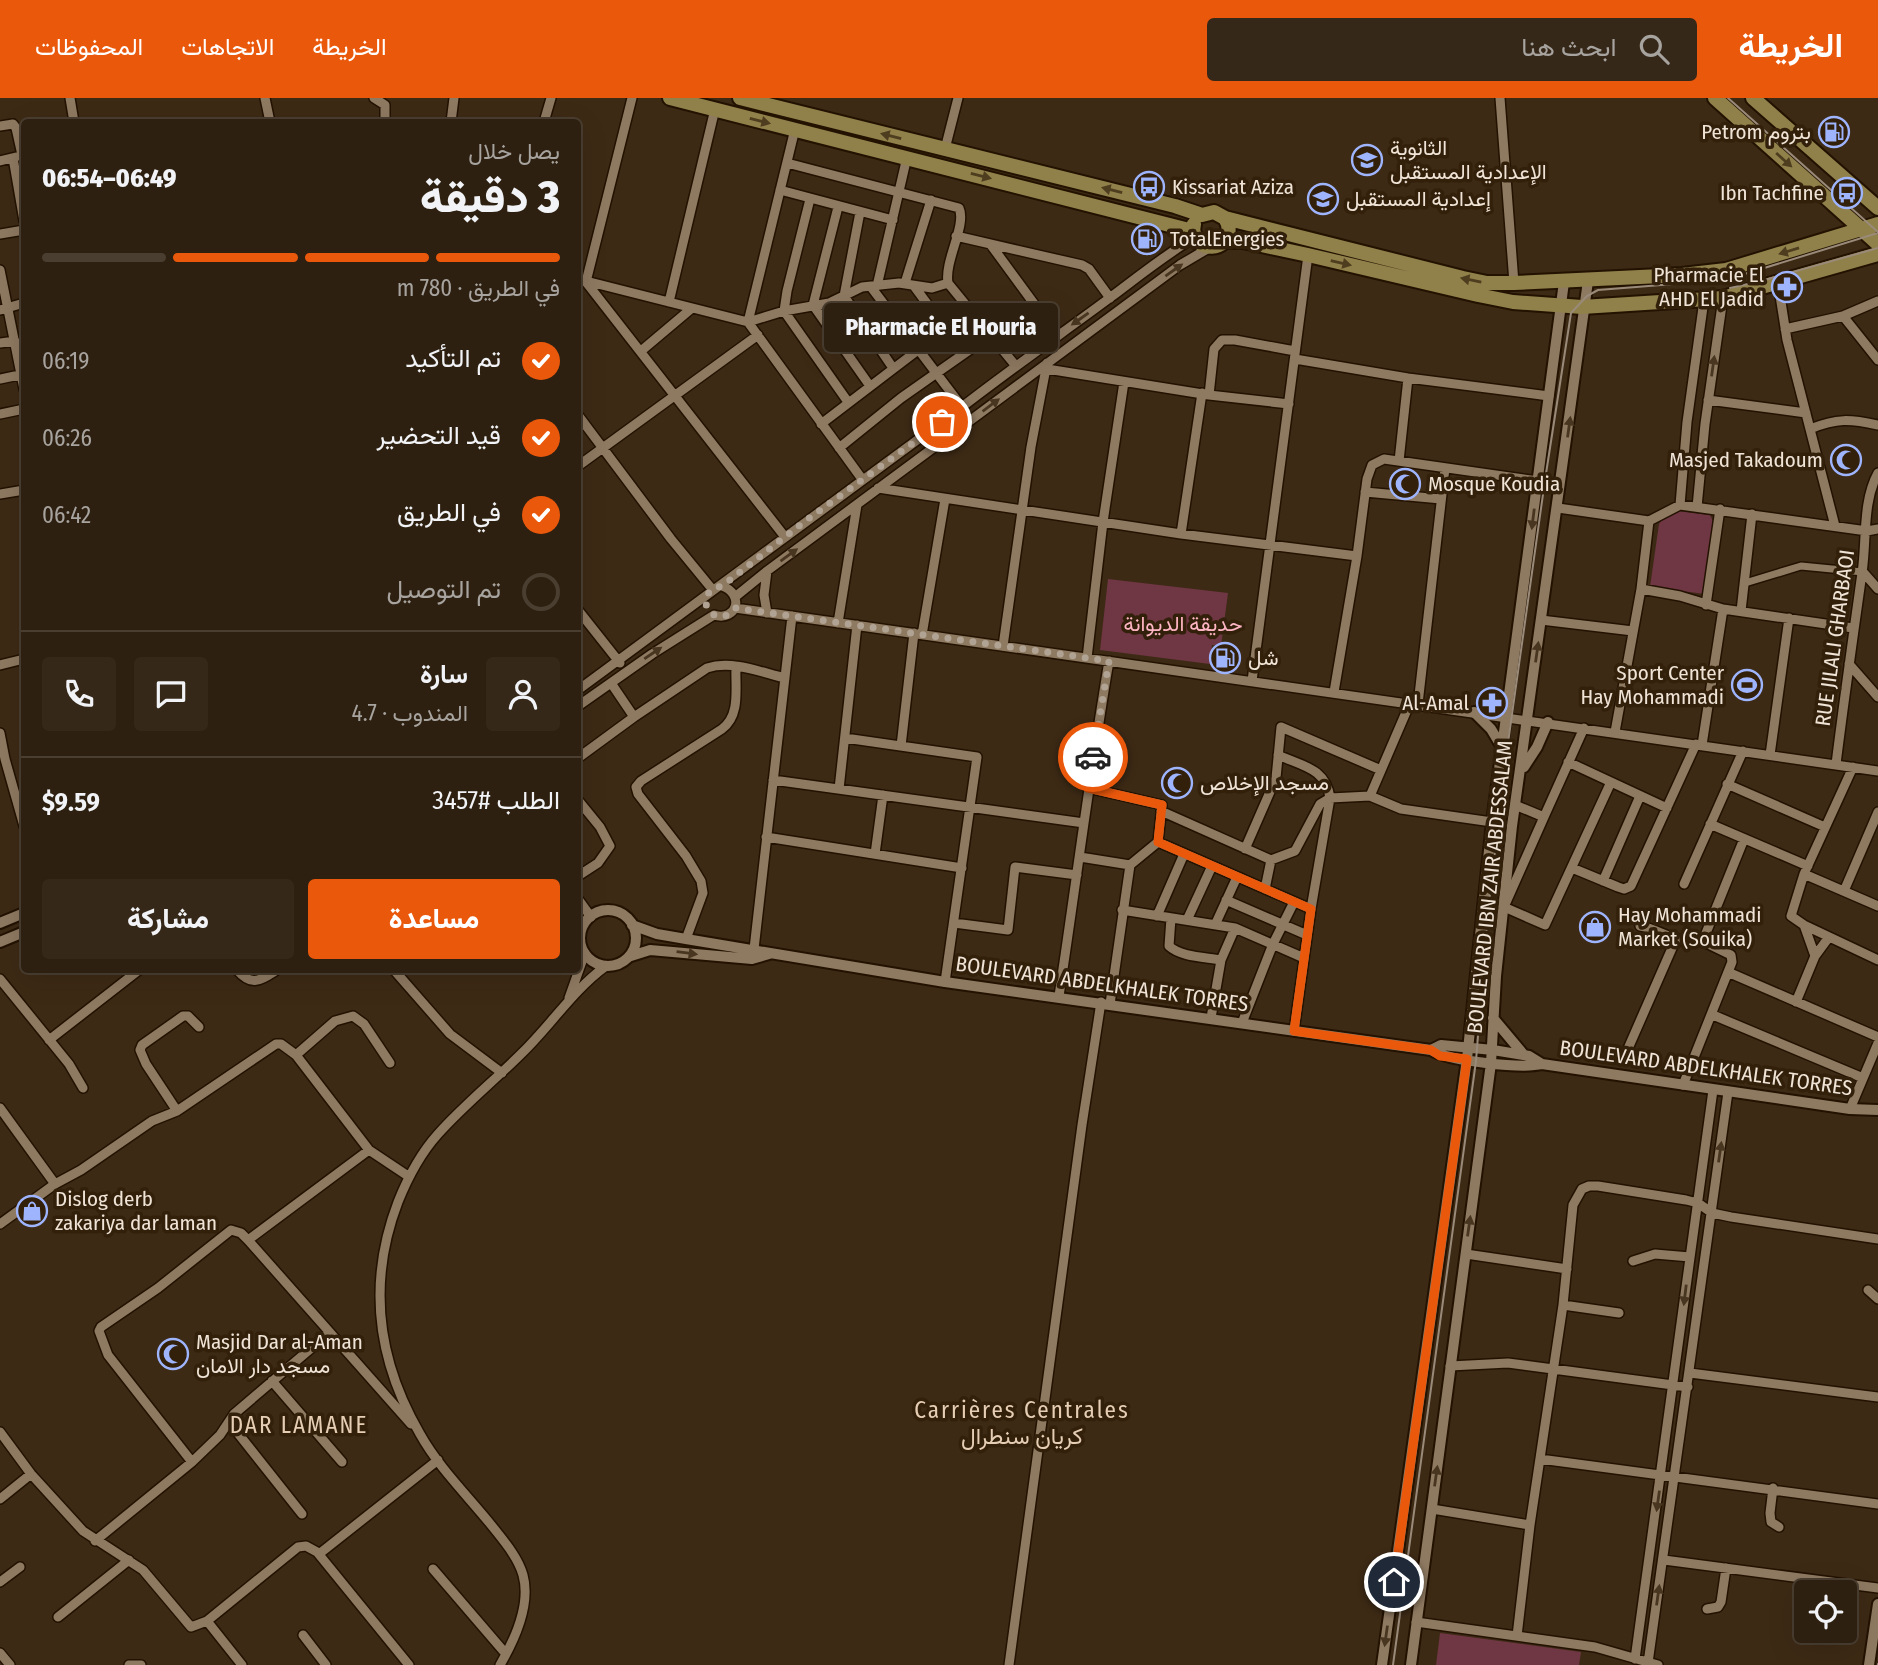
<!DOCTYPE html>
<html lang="ar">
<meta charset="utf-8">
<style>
body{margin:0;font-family:"Fira Sans Condensed",Vazirmatn,sans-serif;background:#362819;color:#f1f3f6;direction:rtl;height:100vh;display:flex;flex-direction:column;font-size:26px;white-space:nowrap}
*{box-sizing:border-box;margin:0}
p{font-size:23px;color:#a7a39f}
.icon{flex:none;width:38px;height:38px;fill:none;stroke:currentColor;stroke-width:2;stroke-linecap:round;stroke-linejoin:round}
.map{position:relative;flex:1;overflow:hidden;direction:ltr}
.details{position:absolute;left:21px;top:21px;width:560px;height:854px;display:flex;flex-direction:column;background:#2e2010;border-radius:7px;box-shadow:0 7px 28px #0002,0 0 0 2px #493e30;direction:rtl}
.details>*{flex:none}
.fabs{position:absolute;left:1794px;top:1482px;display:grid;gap:14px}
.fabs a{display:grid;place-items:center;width:63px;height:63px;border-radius:7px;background:#2e2010;box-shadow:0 7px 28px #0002,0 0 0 2px #493e30;font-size:35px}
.pin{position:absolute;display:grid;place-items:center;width:60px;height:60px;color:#fff;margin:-30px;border:4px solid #fff;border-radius:50%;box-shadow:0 2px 7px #0007}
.courier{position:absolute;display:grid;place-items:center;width:70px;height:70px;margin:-35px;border:5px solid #ea580c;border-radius:50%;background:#fff;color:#222;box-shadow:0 2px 9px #0007}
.bubble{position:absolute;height:49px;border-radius:7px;background:#2e2010;box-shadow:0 7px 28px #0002,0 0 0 2px #493e30;font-size:23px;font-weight:800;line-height:49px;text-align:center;direction:rtl}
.head em{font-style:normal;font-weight:800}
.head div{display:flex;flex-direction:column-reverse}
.head{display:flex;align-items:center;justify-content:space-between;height:119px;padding:0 21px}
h1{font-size:46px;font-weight:800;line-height:52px}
.bar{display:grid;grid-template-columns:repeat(4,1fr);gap:10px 7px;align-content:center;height:84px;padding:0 21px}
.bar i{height:9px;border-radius:5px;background:#493e30}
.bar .selected{background:#ea580c}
.bar p{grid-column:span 4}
.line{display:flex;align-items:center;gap:18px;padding:0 21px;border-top:2px solid #493e30}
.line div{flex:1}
.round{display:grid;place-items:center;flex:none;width:74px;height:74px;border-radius:7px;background:#362819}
ol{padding:0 21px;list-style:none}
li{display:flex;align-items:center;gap:21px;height:77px}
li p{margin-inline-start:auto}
li .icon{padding:7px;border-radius:50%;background:#ea580c;color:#fff;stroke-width:4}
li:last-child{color:#a7a39f}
li i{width:38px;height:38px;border:4px solid #493e30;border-radius:50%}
.primary-button{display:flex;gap:14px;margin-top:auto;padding:14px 21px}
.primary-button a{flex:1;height:80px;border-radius:7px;background:#ea580c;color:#fff;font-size:28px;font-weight:800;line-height:80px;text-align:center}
.primary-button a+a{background:#362819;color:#f1f3f6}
header{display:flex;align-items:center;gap:42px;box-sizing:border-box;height:98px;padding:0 35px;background:#ea580c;color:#fff}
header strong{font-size:33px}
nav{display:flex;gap:38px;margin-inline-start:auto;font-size:24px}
.search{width:490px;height:63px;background:#362819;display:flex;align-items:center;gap:18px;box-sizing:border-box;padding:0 24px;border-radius:7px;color:#a7a39f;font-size:26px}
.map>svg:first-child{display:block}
</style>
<header>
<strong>الخريطة</strong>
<div class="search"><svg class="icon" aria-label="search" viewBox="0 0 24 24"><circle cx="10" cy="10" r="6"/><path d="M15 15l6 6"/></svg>ابحث هنا</div>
<nav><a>الخريطة</a><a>الاتجاهات</a><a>المحفوظات</a></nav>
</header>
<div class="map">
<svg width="1878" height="1567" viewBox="0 0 1878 1567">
<rect width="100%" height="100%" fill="#3d2a15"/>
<path fill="#6f3644" d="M1669,412l41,5 5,10 -10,69 -55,-7 9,-63z
M1108,481l120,14 -7,53 -9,-1 -2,19 -110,-14z
M1440,1535l141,19 -2,13h-143z"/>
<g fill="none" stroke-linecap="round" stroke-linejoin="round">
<g stroke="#231200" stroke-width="10">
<path id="pedestrian" d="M1745,485l56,-17 62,6"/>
</g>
<g stroke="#231200" stroke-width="12">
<path id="minor" d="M70,0l4,24
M265,0l5,24
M374,0l11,7v17
M632,0l-46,184 199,255
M1500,0l14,185
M451,24l3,-24
M544,24l7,-24
M0,28l13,-2 3,4 6,27
M795,31l-47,193 114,157
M945,51l13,-51
M13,60l11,63
M0,63l16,-4
M787,65l172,45c8,17 -15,53 -11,75l67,82
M780,92l113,30
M810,101l-23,92 -3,20 64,91
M838,109l-25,98 57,81
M860,114l-16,84 49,72
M0,136l24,-4
M956,138l126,29 7,4 21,29
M991,147l66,90
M0,172l24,119
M578,181l170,43 36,-11 45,-8 33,-16 37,-4 33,5 16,-5
M905,185l26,-83
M1778,185l9,57 48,186
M877,188l30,-129
M914,188l17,23
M871,189l91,120
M669,204l46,-193
M0,212l24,-7
M1843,218l35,-15
M1785,231l58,-13 35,44
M0,245l15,-2
M641,253l51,-43
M1295,261l113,19 141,18
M1047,271l162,26 80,9
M0,281l24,-5
M1209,297l5,-46 8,-9h13l60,11
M1708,302l98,13
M0,316l24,-5
M578,317l93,124 41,50
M821,326l97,-74
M1810,331c27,-11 40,-10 68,-4
M839,350l62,-50 91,-64
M1399,363l9,-83
M578,368l180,-131
M878,390l303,46 176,22
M1365,394l76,7
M0,396l24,-4
M1680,407l7,-83 17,-122
M1697,409l8,-83 18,-126
M1558,410l91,13 31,-16 187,26 11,-2
M1181,436l21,-141
M767,473l-3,24 3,18
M1863,474l15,17
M1641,491l39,7 43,13 130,19
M735,499l32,-26 413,-306 29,-17
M1706,507l14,-96
M735,510l1143,163
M578,512l42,53
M1741,513l11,-97
M1541,522l92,11
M838,525l19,-118
M922,537l23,-136
M1003,548l28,-199 16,-84
M1087,560l16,-136 21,-140
M1849,566l29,33
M0,567l24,-6
M1252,583l56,-426
M611,585l23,34 73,-49c25,-8 53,4 78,10
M578,592l384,-283c49,-38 99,-73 149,-110 28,-21 54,-42 84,-60
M1334,594l23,-136 10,-77 5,-14 12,-6 154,22
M1418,606l27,-236
M578,608l74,-52 62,-39c23,7 31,-21 8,-29
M1615,634l26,-143 8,-68
M0,635l5,26 19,67
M845,640l132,19 -32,225
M1702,647l21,-136
M901,648l13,-113
M1770,657l19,-137
M578,660l56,-41
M1568,664l99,46
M1836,666c8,-64 17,-127 26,-191 5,-33 0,-71 16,-100
M1853,669l-49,107 -13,42 13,9 74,35
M773,682l311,43
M1727,686l98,43
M1088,690l74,17 -4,37
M839,691l18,-164
M1370,698l40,-93
M578,702l22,27 10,19 -12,17 -20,13
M1515,707l29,12 40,-89
M1161,713l110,49 24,-9 25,-47 10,-6c-4,-30 -28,-32 -52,-43
M1544,719l-40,90 41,18 66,-143
M1710,726l98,42
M766,739l196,31
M1245,751l31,-71 5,-51 100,43
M875,756l8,-59
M1080,759l50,8 -20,139
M1130,767l28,-23 153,67
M1572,770l46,19 6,2 7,-3 65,-142
M1804,776l74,32
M1603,783l37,-85
M1684,786l59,-133
M1265,791l6,-29
M1844,793l34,-79
M578,801l13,18
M1226,802l81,35
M1122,812l113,18 69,30
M1157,818l27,-62
M1171,820l-2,28c12,11 35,11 52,14
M1187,822l25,-54
M954,825l54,7 7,-63 62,8
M1215,827l22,-48
M1640,828c21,3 42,23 64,12l40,-99
M686,841l17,-46 -2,-12 -15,-25 -48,-62 -2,-7 5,-6 81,-52c19,-14 13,-41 14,-63
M754,851l38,-333
M1815,858l14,-19
M237,872c15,17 22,11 40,0
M394,872l56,64 52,39
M1730,875l148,64
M0,881l69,85 14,24
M1059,898c17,-112 31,-224 50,-335
M569,900l16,-45
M1796,904l19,-46 -11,-31
M1713,917l150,63
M1211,920l10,-58 14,-32
M1242,925l31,-79 21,-42
M1294,933l17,-122 19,-111 40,-2 31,13 91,13
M49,942l90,-70
M296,957l39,-34 18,-5 11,8 26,39
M1623,962l53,-121
M1683,987l49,-123 -1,-7 -31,-15
M0,1010l55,76
M1850,1011l28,-66
M177,1013l-31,-47 -6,-14 2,-5 41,-29h5l11,11
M0,1126l55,-40 26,-14 71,-49 25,-10 99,-67h5l15,11 73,95 39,26
M248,1142l121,-90
M1466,1156l101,15
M1633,1163l22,-7 35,3
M1868,1192l10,9
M1563,1207l56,8
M1450,1268l58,-3 180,24
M1690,1275l188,24
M272,1283l70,81
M229,1324l73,92
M0,1334l31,42 52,57 60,39 48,57 16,-6 91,-74 8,-1 11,6 92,113
M1540,1361l338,45
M192,1364l-84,-107 -9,-24 2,-4 57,-39 73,-58 10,3 7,7 163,184
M1773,1390l-3,25 1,9 8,5
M0,1401l31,-25
M1432,1411l98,16
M95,1443l97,-79 28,-27 14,-21 95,-81
M319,1456l119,-94
M1664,1462l214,28
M433,1471l73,85
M0,1484l20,-15
M1707,1511l11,-2 3,-5 5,-34
M58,1519l71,-57
M207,1523l35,44
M1416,1524l179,25 63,18
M303,1537l23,30
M1517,1538l13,-111 33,-220 10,-100 9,-16 7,-3h9l88,14 12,3 14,10 19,4 147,22
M0,1555l10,12
M1635,1561l78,-569
M1648,1565l80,-571
M129,1567h12
M500,1567c14,-24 31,-61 23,-90 -5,-18 -20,-35 -31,-49 -24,-30 -53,-58 -72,-92 -43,-74 -53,-151 -22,-232 10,-25 22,-48 40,-68 26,-29 57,-54 84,-81 29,-28 51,-63 84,-87
M1009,1567l73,-540 19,-123"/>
</g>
<g stroke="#231200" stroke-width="14">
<path id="tertiary" d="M1474,614l17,17 12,20
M1524,669l13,-20 11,-25
M580 840a28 28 0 1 1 56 0a28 28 0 1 1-56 0Z
M0,825l24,-10
M632,827l25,9 29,5 259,43 486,68c18,11 91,19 111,14l308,45 28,1
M0,844l24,-10
M631,858l19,-6 102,9 17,-5
M1493,920l31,37
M1431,952l10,-5 52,5 36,6 13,8
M1382,1567l85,-606 25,-237 72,-540
M1411,1567l80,-602 5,-87 16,-150 76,-545
M1869,1567l9,-61"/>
</g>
<g stroke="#231200" stroke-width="18">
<path id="primary" d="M670,0l523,133
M740,0l435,108 27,9 12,-3 11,6 238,60 24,5h27l168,-8 44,-5 152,-46
M1715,0l163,146
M1753,0l125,110
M1194,126l-1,7 5,11c19,14 39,-5 27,-24
M1226,143h17l65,14 170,40 35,7 69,5 141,-9 155,-44"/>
</g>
<use href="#pedestrian" stroke="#8e7961" stroke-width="7"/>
<use href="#minor" stroke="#8e7961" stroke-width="9"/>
<use href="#tertiary" stroke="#8e7961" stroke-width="10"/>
<use href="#primary" stroke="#90804a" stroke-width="14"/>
<path stroke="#998a79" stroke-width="2" d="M1728,0l150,134
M1730,190l31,-7 117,-33
M1393,1567l83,-604 12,-150 19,-161 38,-270 26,-167 16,-17 11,-6 127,-10 153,-47
M1878,1567v-1"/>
</g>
<defs><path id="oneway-solid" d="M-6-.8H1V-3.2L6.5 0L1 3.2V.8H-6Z" transform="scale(1.75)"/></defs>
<g fill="#4e3d1e">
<use href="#oneway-solid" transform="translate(760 23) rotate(14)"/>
<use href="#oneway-solid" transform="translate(891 38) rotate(-166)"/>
<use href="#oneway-solid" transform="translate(1784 62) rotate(42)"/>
<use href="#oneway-solid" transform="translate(981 78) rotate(14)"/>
<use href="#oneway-solid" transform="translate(1112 92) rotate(-166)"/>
<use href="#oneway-solid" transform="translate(1789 153) rotate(163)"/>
<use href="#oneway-solid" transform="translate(1341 165) rotate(13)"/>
<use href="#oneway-solid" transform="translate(1471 182) rotate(-169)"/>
</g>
<g fill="#493620">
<use href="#oneway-solid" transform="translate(1174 172) rotate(-35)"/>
<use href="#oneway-solid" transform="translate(1080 221) rotate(145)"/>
<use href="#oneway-solid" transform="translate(1713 268) rotate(-82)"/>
<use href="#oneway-solid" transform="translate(991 307) rotate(-37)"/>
<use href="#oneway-solid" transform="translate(1569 329) rotate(-82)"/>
<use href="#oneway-solid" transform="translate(1533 421) rotate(97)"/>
<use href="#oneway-solid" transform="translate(789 457) rotate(-36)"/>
<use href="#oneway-solid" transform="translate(1537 554) rotate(-82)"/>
<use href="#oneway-solid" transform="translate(653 555) rotate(-34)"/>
<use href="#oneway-solid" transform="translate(687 855) rotate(7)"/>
<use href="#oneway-solid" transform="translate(1720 1054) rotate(-82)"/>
<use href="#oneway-solid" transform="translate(1469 1128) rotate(-82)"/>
<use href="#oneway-solid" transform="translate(1685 1197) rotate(97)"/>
<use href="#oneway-solid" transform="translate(1436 1378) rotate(-82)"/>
<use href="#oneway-solid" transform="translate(1658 1403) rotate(98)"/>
<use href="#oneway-solid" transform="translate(1658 1497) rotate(-82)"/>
<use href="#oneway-solid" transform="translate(1386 1538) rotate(98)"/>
</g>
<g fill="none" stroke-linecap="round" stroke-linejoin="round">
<path stroke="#b1a393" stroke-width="7" stroke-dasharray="0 12.6" d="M942,324l-138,100 -82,64c-34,7 -7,48 13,22l374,53 -16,96"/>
<path stroke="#ea580c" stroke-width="9" d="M1093,659l-5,31 74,17 -4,37 153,67 -17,122 137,19 9,6 27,3 -73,523"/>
</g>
<defs>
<g id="fuel-ring" transform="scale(1.575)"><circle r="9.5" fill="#32200b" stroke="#9eb4fd" stroke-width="1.5"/><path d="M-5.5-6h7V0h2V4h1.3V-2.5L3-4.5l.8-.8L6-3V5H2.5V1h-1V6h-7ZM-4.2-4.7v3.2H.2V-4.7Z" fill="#9eb4fd"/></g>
<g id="university-ring" transform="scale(1.575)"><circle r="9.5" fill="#32200b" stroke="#9eb4fd" stroke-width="1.5"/><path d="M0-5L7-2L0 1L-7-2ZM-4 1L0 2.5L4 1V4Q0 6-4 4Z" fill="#9eb4fd"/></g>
<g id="bus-ring" transform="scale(1.575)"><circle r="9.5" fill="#32200b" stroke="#9eb4fd" stroke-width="1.5"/><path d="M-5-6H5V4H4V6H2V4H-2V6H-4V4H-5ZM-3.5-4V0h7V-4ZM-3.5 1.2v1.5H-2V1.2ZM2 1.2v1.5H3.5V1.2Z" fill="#9eb4fd"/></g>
<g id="school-ring" transform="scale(1.575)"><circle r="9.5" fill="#32200b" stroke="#9eb4fd" stroke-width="1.5"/><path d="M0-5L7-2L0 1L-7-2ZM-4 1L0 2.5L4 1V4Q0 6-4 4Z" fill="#9eb4fd"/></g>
<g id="pharmacy-ring" transform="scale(1.575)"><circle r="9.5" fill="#32200b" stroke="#9eb4fd" stroke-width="1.5"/><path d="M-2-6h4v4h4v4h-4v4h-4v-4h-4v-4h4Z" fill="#9eb4fd"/></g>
<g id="mosque-ring" transform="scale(1.575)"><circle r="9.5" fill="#32200b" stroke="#9eb4fd" stroke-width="1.5"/><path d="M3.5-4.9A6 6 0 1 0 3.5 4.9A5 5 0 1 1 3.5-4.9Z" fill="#9eb4fd"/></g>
<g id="stadium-ring" transform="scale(1.575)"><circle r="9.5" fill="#32200b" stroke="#9eb4fd" stroke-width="1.5"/><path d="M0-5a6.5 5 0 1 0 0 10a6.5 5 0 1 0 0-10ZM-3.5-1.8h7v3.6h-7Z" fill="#9eb4fd"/></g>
<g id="shop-ring" transform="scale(1.575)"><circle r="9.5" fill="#32200b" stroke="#9eb4fd" stroke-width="1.5"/><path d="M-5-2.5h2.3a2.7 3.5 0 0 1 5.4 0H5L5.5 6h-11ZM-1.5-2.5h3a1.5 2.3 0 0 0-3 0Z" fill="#9eb4fd"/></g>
</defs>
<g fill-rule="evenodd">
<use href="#fuel-ring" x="1834" y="34"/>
<use href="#university-ring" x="1367" y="62"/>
<use href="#bus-ring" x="1149" y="89"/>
<use href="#bus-ring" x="1847" y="95"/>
<use href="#school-ring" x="1323" y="101"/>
<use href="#fuel-ring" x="1147" y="141"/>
<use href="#pharmacy-ring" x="1787" y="189"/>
<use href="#mosque-ring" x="1846" y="362"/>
<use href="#mosque-ring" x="1405" y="386"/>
<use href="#fuel-ring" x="1225" y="560"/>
<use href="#stadium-ring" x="1747" y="587"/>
<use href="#pharmacy-ring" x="1492" y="605"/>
<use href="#mosque-ring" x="1177" y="685"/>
<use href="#shop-ring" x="1595" y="829"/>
<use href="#shop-ring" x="32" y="1113"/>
<use href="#mosque-ring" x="173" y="1256"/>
</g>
<g text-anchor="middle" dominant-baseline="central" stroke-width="7" stroke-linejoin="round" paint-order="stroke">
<g font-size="21" fill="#f0e4d7" stroke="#32200b" text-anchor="start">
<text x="1811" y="34" text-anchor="end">Petrom بتروم</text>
<text x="1390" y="50">الثانوية<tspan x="1390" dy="24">الإعدادية المستقبل</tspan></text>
<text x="1172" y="89">Kissariat Aziza</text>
<text x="1824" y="95" text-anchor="end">Ibn Tachfine</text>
<text x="1346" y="101">إعدادية المستقبل</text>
<text x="1170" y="141">TotalEnergies</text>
<text x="1764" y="177" text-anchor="end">Pharmacie El<tspan x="1764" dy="24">AHD El Jadid</tspan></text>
<text x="1823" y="362" text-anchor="end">Masjed Takadoum</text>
<text x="1428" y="386">Mosque Koudia</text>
<text x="1248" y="560">شل</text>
<text x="1724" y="575" text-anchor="end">Sport Center<tspan x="1724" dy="24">Hay Mohammadi</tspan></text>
<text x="1469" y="605" text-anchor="end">Al-Amal</text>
<text x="1200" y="685">مسجد الإخلاص</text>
<text x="1618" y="817">Hay Mohammadi<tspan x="1618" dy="24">Market (Souika)</tspan></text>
<text x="55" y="1101">Dislog derb<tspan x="55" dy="24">zakariya dar laman</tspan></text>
<text x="196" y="1244">Masjid Dar al-Aman<tspan x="196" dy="24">مسجد دار الامان</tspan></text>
</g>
<g font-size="21" fill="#feb6c4" stroke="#32200b">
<text x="1183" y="526">حديقة الديوانة</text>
</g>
<g font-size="21" fill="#f0e4d7" stroke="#32200b">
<text transform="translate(1835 540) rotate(-82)">RUE JILALI GHARBAOI</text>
<text transform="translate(1490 789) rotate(-84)">BOULEVARD IBN ZAIR ABDESSALAM</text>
<text transform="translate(1102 886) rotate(8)">BOULEVARD ABDELKHALEK TORRES</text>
<text transform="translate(1706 970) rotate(8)">BOULEVARD ABDELKHALEK TORRES</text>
</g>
<g font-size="23" letter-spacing="2" fill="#e6ceb5" stroke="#32200b">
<text x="1022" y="1312">Carrières Centrales<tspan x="1022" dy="26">كريان سنطرال</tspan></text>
<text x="299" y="1327">DAR LAMANE</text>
</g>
</g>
</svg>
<div class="fabs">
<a><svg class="icon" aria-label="locate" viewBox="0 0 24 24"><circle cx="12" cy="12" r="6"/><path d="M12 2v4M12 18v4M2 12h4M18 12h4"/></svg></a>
</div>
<div class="pin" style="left:942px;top:324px;background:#ea580c"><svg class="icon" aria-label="bag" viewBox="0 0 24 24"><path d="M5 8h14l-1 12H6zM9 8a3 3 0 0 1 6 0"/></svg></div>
<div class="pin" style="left:1394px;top:1484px;background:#1f2937"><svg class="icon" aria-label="home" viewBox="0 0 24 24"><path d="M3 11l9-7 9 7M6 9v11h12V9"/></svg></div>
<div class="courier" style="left:1093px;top:659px"><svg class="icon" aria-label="car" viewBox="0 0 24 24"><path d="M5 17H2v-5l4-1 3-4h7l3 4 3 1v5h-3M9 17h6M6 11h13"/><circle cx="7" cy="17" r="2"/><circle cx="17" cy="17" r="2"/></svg></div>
<div class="bubble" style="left:824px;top:205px;width:234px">Pharmacie El Houria</div>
<section class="details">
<div class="head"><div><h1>3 دقيقة</h1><p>يصل خلال</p></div><em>06:49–06:54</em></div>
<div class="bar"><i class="selected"></i><i class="selected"></i><i class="selected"></i><i></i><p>في الطريق · 780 m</p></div>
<ol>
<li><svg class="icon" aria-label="check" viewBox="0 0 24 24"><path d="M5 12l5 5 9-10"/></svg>تم التأكيد<p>06:19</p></li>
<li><svg class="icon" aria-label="check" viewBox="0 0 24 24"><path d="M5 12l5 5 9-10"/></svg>قيد التحضير<p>06:26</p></li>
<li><svg class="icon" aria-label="check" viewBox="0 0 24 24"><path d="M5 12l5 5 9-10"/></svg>في الطريق<p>06:42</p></li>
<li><i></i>تم التوصيل</li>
</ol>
<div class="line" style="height:126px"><a class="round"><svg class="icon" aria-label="person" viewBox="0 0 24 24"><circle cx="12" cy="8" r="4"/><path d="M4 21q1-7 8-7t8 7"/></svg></a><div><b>سارة</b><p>المندوب · 4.7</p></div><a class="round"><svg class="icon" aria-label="chat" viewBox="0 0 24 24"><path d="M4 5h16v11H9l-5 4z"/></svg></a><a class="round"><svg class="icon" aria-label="phone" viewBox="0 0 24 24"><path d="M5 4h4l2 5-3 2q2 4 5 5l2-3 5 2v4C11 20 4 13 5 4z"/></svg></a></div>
<div class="line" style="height:91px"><div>الطلب #3457</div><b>$9.59</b></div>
<div class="primary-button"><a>مساعدة</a><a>مشاركة</a></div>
</section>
</div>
